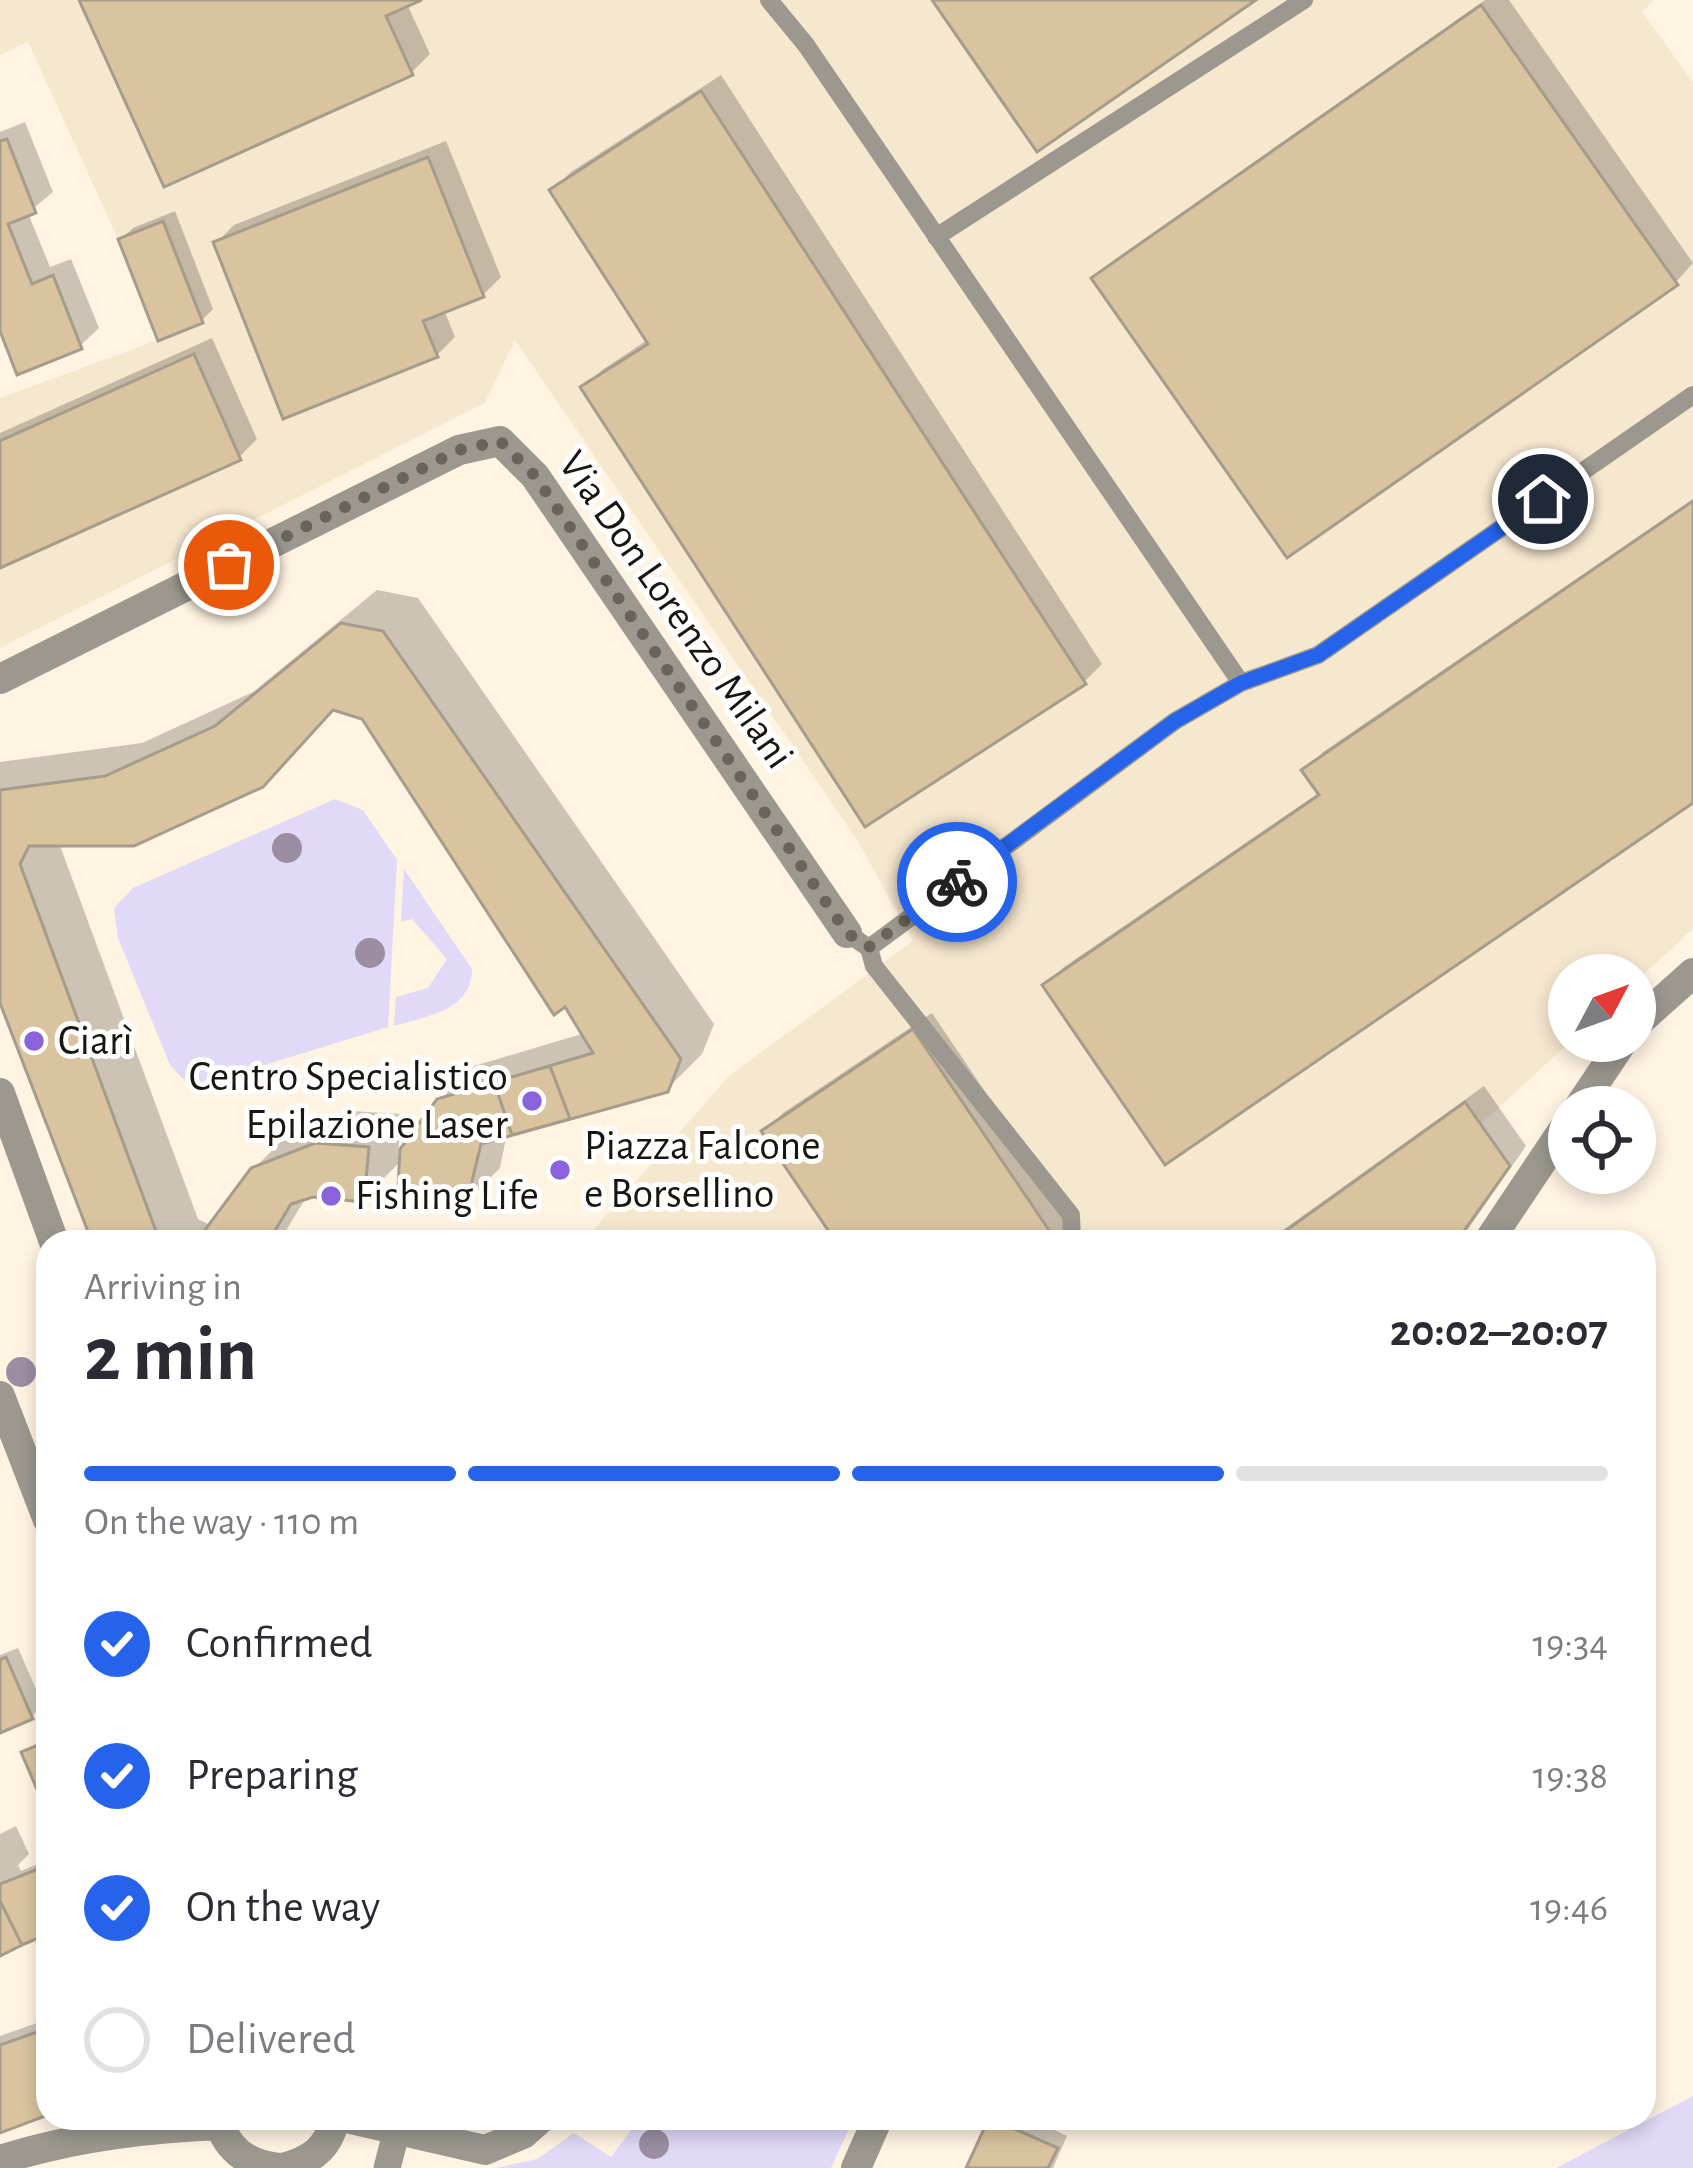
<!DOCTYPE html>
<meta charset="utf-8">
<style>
body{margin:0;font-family:"Alegreya Sans",sans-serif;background:#f7f7f7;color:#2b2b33;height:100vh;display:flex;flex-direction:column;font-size:45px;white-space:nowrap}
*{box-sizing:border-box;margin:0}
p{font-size:39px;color:#7c7c81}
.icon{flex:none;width:66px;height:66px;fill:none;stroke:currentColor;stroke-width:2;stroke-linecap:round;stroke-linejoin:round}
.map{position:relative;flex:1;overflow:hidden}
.details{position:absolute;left:36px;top:1230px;width:1620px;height:900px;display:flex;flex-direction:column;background:#fff;border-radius:36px;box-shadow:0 6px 18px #0003}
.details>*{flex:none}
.needle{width:78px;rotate:49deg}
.fabs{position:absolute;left:1548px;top:954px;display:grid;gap:24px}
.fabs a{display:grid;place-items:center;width:108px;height:108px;border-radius:50%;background:#fff;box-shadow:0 6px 18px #0003;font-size:60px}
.pin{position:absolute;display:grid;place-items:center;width:102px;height:102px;color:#fff;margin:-51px;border:6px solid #fff;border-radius:50%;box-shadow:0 3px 12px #0007}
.courier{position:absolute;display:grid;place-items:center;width:120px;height:120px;margin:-60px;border:9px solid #2563eb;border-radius:50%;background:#fff;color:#222;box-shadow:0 3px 15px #0007}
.overview em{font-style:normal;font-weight:600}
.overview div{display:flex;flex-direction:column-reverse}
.overview{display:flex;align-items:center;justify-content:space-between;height:204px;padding:0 48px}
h1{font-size:78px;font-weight:600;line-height:90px}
.bar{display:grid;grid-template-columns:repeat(4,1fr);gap:18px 12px;align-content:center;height:144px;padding:0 48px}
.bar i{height:15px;border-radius:9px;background:#e1e1e2}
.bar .active{background:#2563eb}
.bar p{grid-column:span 4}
ol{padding:0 48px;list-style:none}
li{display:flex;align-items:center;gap:36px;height:132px}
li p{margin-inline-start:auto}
li .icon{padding:12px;border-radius:50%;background:#2563eb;color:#fff;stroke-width:4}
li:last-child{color:#7c7c81}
li i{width:66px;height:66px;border:6px solid #e1e1e2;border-radius:50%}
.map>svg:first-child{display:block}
</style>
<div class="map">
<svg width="1693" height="2168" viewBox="0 0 1693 2168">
<rect width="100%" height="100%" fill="#fff4e2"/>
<path fill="#f6e7cf" d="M0,0h1654l-12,12 51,70v847l-58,53v-7h-66l2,66 -90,83 29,42 -54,76h-860l-8,-6 141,-160 184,-135 -56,-101 -342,-500 -30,63 -485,245v-250l158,-58 -40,-101 -90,-197 -28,13z"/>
<path fill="#e0d9f7" d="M335,799l28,11 34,50 -9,167 -188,58 -18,-7 -12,-13 -52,-127 -4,-30 19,-20z
M404,869l68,100c-1,43 -44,46 -78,57l2,-29 32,-9 19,-29 -35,-40 -11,3z
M1693,2096v72h-137z
M640,2118h214l-23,50h-335l41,-9 37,-26 37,24z"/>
<path fill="#0003" fill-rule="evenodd" d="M82,0h332l-7,4 23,50 -19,19z
M1485,0h24l184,263 -17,19 -581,-3 18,-18z
M721,75l381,589 -18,18 -500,-294 18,-18 47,-31 -97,-149 19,-18z
M25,122l28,70 -25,21 22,54 21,-8 28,69 -19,18 -80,-23v-191z
M446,141l55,136 -18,18 -39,15 11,27 -18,18 -221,-112 18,-18z
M175,211l38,98 -12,12 -80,-82 12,-11z
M212,338l45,101 -18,18 -239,107v-131z
M1693,499v300l-647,187 18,-19 256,-175 -15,-22 18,-18z
M377,590l41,8 296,426 -12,30 -35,35 -160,44 -7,35 -35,35 -62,-44 -40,40 -56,-3 -28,46h-184l-95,-248v-232l142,-19 111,-51zM335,707l29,9 221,317 -111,33 -35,35 -41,56 3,-43 -50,-3 -63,23 -35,36 -41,56 -14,-7 -139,-376z
M932,1013l147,218 -11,11h-229l-74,-110 18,-19z
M1484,1086l42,60 -67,96h-193z
M18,1648l25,57 -12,12 -31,13v-75z
M48,1733v76l-23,-56z
M16,1826l13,28 -11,11 3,6 27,-11v70l-48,22v-118z
M48,2019v93l-48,17v-93z
M993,2118h37l37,18 -14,32h-83z"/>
<path fill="#dac39f" stroke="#a69c8c" stroke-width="3" d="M79,0h343l-36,16 27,59 -249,112z
M932,0h324l-219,152z
M1481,5l197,280 -391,273 -196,-280z
M701,91l385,593 -221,143 -285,-440 68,-43 -99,-154z
M7,139l29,74 -28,11 24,60 21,-9 29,74 -65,26 -17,-44v-190z
M428,157l56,140 -61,24 15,36 -155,62 -70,-177z
M163,221l40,102 -45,18 -40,-102z
M194,354l47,106 -241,108v-127z
M1693,501v302l-528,362 -123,-180 277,-190 -18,-25z
M341,623l42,8 298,428 -13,33 -187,52 -15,62 -69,2 3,-59 37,-50 156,-46 -28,-46 -11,8 -192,-296 -29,-9 -70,77 -129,59h-105l-9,18 140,378h-68l-92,-239v-213l105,-14 110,-50z
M913,1029l144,213h-221l-75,-111z
M550,1066l20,53 -58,16 -18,-53z
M1465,1102l45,64 -54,76h-186z
M315,1143l54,4 -5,55 -51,-5 -22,7 -23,38h-72l55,-74z
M6,1657l27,62 -33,14v-73z
M48,1741v74l-27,-63z
M48,1865v69l-26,11 -22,-44v-17z
M0,1901l22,44 -22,11z
M48,2028v87l-48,18v-88z
M989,2118l69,30 -10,20h-82z"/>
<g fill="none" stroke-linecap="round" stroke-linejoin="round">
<path stroke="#9c9890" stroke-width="18" d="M769,0l37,45 435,638
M936,237l368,-237
M847,933l22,15 306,-227 66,-38 77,-28 375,-260
M869,948l5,18 197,249 1,27"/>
<path stroke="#9c9890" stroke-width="27" d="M387,2168l13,-50"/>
<path stroke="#9c9890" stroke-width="30" d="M0,679l459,-229 41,-9 35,35 312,457
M1635,1025l58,-52
M0,1093l54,149
M1579,1107l44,-66
M1488,1242l81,-121
M346,2118l139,32 38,-16 18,-16
M856,2168l22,-50"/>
<path stroke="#9c9890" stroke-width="30" d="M0,1396l48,124
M218,2118c8,31 28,46 60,50
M0,2160c72,-23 144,-32 219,-35
M282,2168c29,-7 47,-20 53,-50"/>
</g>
<g fill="#9b8ea2">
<circle cx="287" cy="848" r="15"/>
<circle cx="370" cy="953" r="15"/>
<circle cx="21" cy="1372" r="15"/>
<circle cx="654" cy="2144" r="15"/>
</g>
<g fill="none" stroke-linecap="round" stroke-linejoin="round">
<path stroke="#6a6359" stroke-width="12" stroke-dasharray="0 21.6" d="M229,565l230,-115 41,-9 35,35 312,457 22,14 88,-65"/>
<path stroke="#2563eb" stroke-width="15" d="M957,882l218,-161 66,-38 77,-28 225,-156"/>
</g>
<g fill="#8a62dc" stroke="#fff" stroke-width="4.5">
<circle cx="34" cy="1041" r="12"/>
<circle cx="532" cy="1101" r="12"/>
<circle cx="560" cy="1170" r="12"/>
<circle cx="331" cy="1196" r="12"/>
</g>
<g text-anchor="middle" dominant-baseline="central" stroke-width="10" stroke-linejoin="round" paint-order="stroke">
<g font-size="42" fill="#19150f" stroke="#fff">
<text transform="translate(676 610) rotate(55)">Via Don Lorenzo Milani</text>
</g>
<g font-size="42" fill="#19150f" stroke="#fff" text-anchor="start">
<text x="58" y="1041">Ciarì</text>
<text x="508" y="1077" text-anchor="end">Centro Specialistico<tspan x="508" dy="48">Epilazione Laser</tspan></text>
<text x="584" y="1146">Piazza Falcone<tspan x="584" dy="48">e Borsellino</tspan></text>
<text x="355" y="1196">Fishing Life</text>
</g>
</g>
</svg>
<div class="fabs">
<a><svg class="needle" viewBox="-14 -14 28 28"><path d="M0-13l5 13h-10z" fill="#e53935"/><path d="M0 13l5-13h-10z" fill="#7c7c81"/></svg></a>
<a><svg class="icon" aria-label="locate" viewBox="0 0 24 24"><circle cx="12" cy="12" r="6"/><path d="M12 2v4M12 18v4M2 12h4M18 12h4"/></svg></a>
</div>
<div class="pin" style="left:229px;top:565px;background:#ea580c"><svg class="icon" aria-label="bag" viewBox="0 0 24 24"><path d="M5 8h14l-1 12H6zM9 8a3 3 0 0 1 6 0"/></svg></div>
<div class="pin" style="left:1543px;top:499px;background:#1f2937"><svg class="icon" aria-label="home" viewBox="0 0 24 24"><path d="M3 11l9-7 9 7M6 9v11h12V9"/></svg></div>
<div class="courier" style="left:957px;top:882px"><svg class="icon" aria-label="bike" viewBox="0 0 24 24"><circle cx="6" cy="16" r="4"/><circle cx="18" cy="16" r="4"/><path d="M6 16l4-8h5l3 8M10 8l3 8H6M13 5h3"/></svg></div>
<section class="details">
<div class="overview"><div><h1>2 min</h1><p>Arriving in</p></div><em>20:02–20:07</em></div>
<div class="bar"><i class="active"></i><i class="active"></i><i class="active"></i><i></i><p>On the way · 110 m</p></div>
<ol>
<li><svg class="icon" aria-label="check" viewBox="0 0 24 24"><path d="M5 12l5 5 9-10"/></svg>Confirmed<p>19:34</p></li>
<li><svg class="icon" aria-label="check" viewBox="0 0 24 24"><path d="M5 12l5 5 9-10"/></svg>Preparing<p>19:38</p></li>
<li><svg class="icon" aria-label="check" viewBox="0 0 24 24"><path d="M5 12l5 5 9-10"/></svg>On the way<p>19:46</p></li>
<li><i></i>Delivered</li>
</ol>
</section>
</div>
